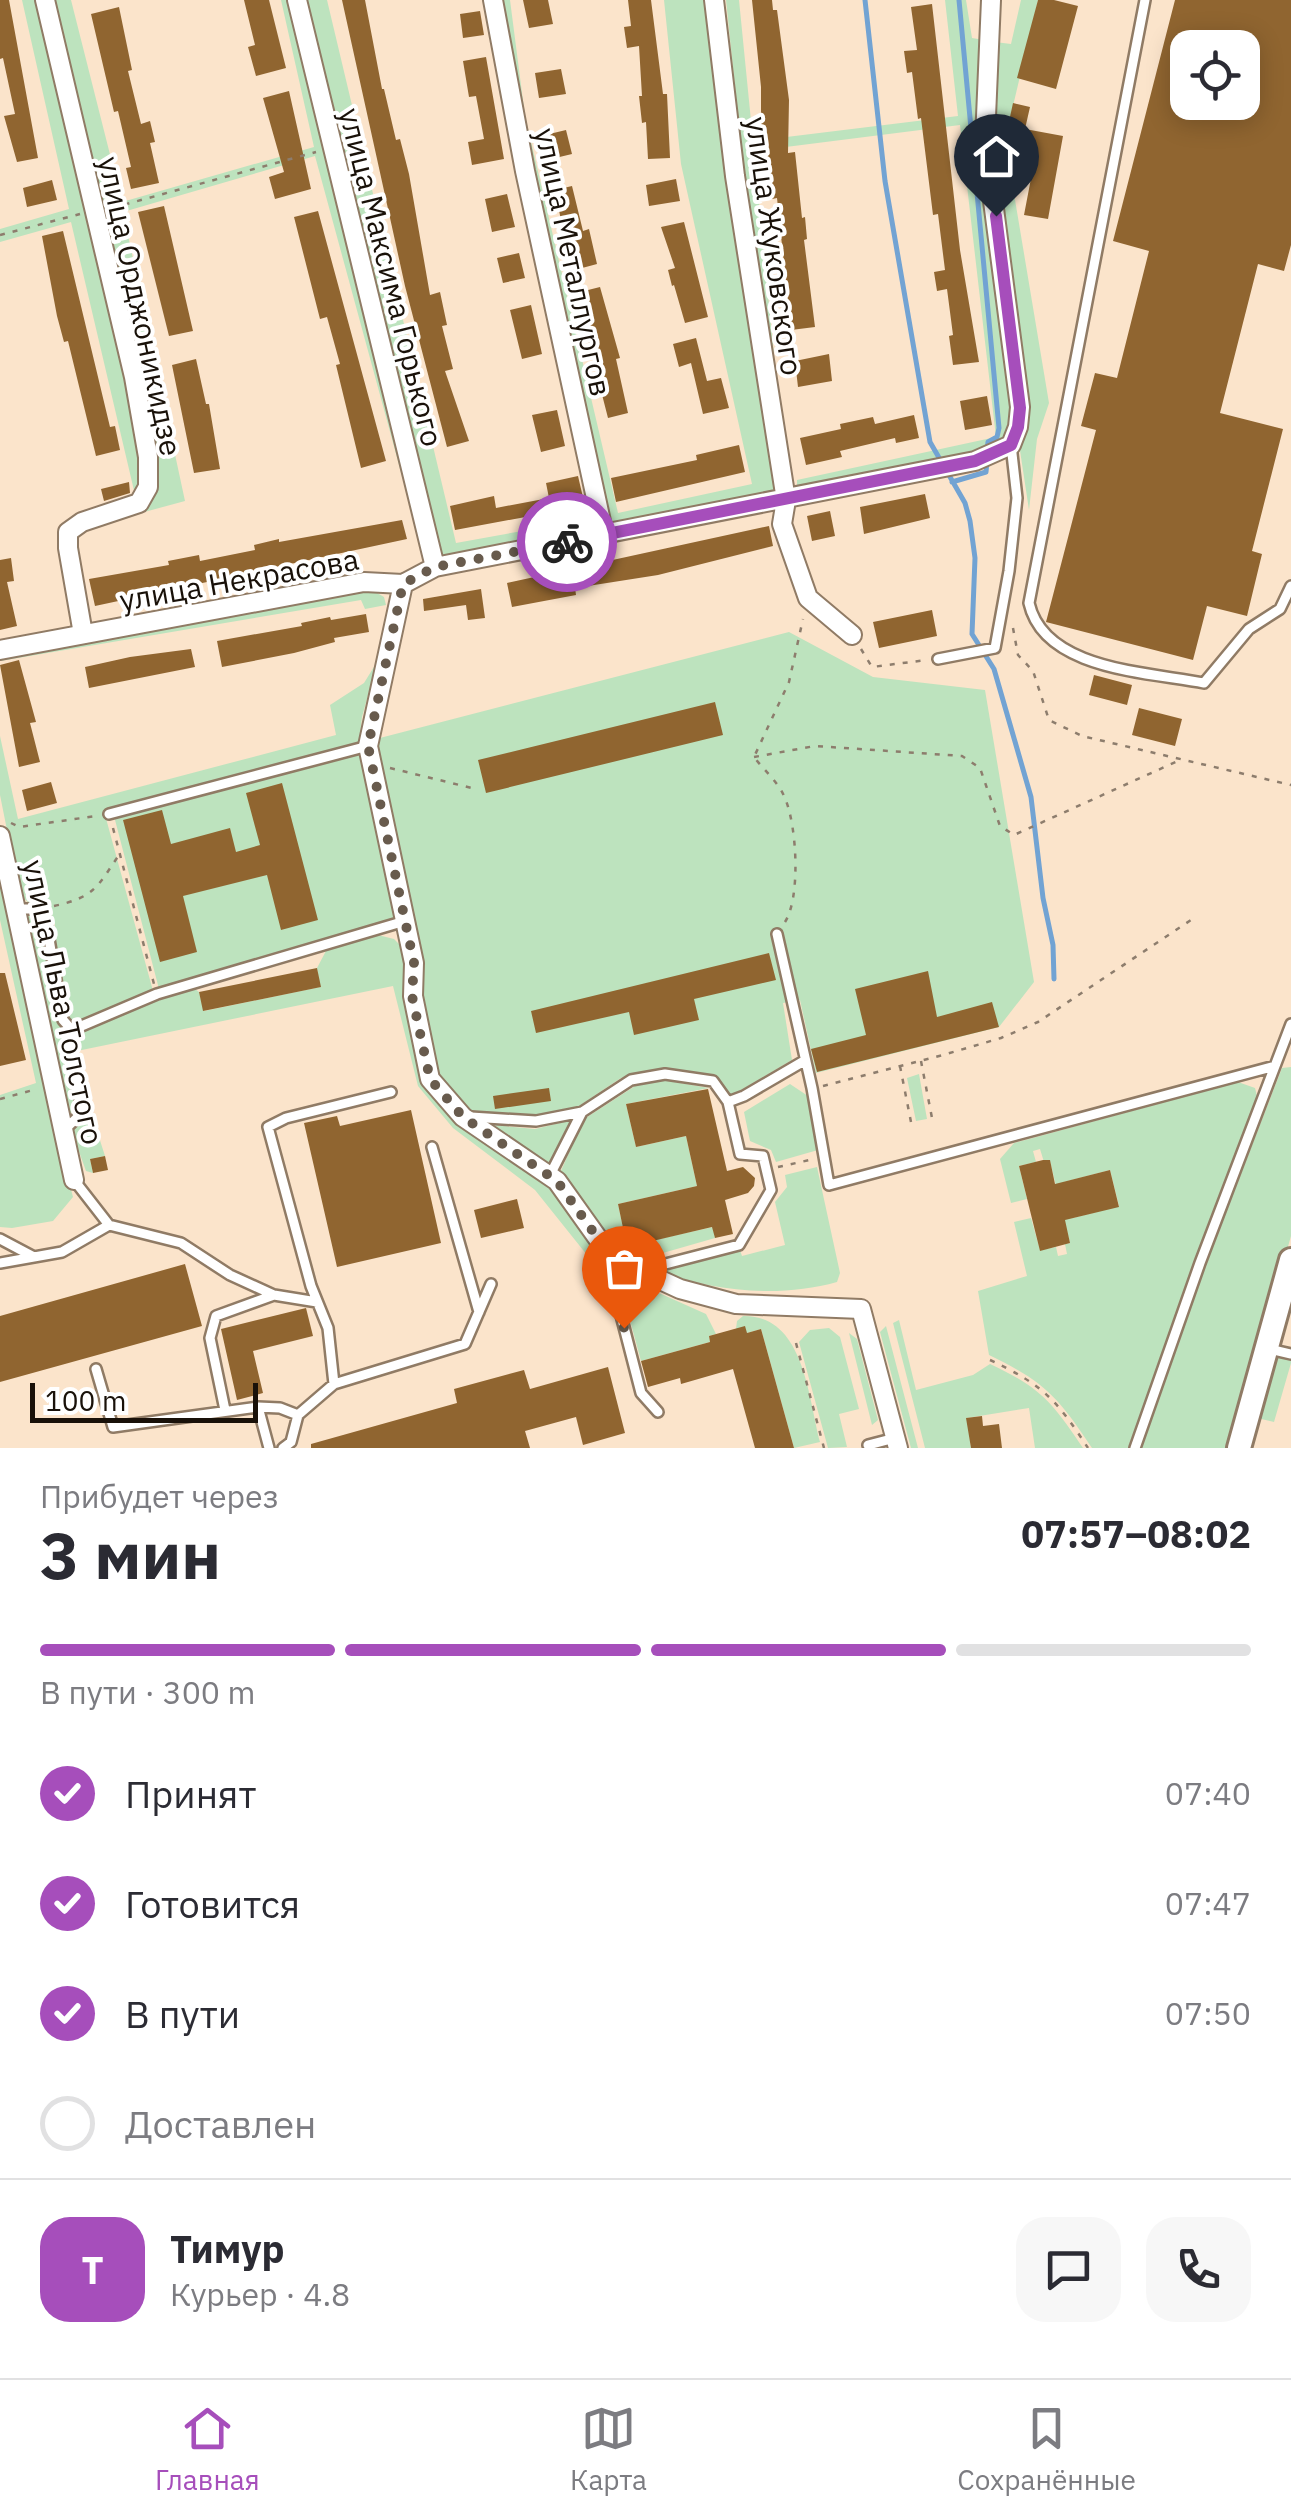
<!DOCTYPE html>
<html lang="ru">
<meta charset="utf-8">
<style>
body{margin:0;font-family:"IBM Plex Sans",sans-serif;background:#f7f7f7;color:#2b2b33;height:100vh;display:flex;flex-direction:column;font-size:38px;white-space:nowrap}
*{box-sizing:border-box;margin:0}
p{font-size:32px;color:#7c7c81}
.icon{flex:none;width:55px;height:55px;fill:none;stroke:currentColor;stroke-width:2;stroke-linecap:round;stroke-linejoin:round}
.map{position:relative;height:1448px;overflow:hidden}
.sheet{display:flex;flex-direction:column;background:#fff;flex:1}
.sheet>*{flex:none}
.controls{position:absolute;left:1170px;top:30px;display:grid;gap:20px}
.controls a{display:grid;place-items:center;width:90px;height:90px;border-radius:20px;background:#fff;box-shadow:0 5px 25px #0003;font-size:50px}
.scale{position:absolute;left:30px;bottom:25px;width:228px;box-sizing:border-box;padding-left:10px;border:5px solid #191109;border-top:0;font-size:28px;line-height:35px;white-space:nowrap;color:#191109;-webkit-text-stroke:8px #fff;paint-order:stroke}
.pin{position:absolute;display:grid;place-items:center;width:85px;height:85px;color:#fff;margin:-102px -42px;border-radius:50% 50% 50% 0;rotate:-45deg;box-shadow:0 0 10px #0007}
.pin .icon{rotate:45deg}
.courier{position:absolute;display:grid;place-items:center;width:100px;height:100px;margin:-50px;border:8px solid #a64ebb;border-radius:50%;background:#fff;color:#222;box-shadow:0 2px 12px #0007}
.headline em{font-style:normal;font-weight:700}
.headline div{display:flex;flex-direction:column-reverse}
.headline{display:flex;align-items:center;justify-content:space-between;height:170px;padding:0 40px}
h1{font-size:65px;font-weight:700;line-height:75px}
.bar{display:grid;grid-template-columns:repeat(4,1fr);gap:15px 10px;align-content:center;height:120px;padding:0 40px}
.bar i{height:12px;border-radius:8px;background:#e1e1e2}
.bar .selected{background:#a64ebb}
.bar p{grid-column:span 4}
.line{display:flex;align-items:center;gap:25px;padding:0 40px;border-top:2px solid #e1e1e2}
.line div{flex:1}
.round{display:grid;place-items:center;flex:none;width:105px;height:105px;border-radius:30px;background:#f7f7f7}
ol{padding:0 40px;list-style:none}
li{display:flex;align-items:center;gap:30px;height:110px}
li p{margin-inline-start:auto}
li .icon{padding:10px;border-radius:50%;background:#a64ebb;color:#fff;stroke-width:4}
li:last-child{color:#7c7c81}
li i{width:55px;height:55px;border:5px solid #e1e1e2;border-radius:50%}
.tabs{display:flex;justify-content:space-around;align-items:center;height:140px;border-top:2px solid #e1e1e2;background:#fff;font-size:28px;color:#7c7c81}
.tabs a{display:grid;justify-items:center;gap:5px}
.tabs .selected{color:#a64ebb}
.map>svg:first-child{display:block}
</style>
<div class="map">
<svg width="1291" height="1448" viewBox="0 0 1291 1448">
<rect width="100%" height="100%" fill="#fbe4cb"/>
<path fill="#bde3be" d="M22,0h18l86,373 18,110 -8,16 -65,-277 -71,20v-13l69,-20z
M51,0h20l51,202 192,-55 -33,-147h10l132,553 -108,-397 -192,56 62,289 -107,29 77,-40z
M305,0h22l129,543 138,-25 3,9 -158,31z
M503,0h7l15,116 93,397 134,-29 -71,-320 -17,-164h41l19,169 54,322 -168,34 -76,-350z
M726,0h13l14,141 205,-25 -13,-116h21l6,38 12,2 30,367c-2,20 -5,32 -23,43l-194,39v-9l199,-43 -36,-312 -206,26 25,255 -35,-230z
M1021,0h17l-33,140 44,263 -12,36 -8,71 -10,-66 -29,-305 5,-97 16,2z
M353,590h19l12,7 2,8 -21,4 -4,-9 -361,61v-5z
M789,632l84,45 112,13 49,292 -35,45 -183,46 -16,-73 -17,3 9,57 -61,36 -15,-21 -54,-7 -41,10 -42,28 -39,11 -71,-6 -19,-17 -14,-21 -16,-76 3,-30 -47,-228z
M377,662l-15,55 -3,26 -255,68 49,180 -71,30 -9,2 -7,-6 -14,-77 3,-16 -13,-20 -13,-1 -9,-8 -20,-100v-59l18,83 318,-84 -6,-30 34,-22z
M359,755l7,7 30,148 -5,12 -232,67 -45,-173z
M0,867l43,215 30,115 -20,24 -41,7 -12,-1v-132l36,-12 -36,-163z
M32,913l8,3 16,104 7,11v25l12,51 -6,10 -44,-199z
M378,935l16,4 9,9 21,136 30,38 98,68 56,75v33l-9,-28 -64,-80 -82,-62 -35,-42 -25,-100 -321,66v-10l5,-9 79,-32 39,-12 4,3 5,19 116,-24 -3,-19 10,-19z
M1291,1067v169l-60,212h-90l64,-182 77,-198z
M919,1074l8,45 -11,2 -9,-43z
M663,1080l46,8 -83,16 10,43 50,-11 11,50 -79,18 9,42 86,-19 2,11 -80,23 -13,-8 -62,-80 24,-54 51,-33z
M1238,1082l17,6 2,8 -129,352h-36c-34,-51 -47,-66 -103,-93l-11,-64 49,-15 -13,-54 17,-4 9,32 16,-3 2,9 9,-2 -2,-10 5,-1 -7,-27 10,2 46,-12 -9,-36 -46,12 -7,8 -7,-29 -6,1 -4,-13 -7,2 3,11 -17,4 8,33 -16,4 -11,-44 14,-16z
M790,1084l18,12 10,54 -42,12 -5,-12 -21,-9 -6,-29z
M88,1103l17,53 -15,3 3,14 -7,-2 -14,-39 9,-10z
M572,1120l-25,47 -64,-43 52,5z
M817,1167l23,106 -3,9c-57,16 -125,10 -180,-12l83,-20 2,6 43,-11 -10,-43 12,-15 -2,-12z
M630,1280l76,34 10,20 -7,2 1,6 -69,19 -17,-63z
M743,1316c61,-1 65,80 77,126l-26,6 -33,-119 -14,4 -11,-4 1,-8z
M899,1320l17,70 57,-15 17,-11c51,24 62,38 93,84h-48l-6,-40 -62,10 4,30h-46l-32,-125z
M886,1326l32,122h-7l-31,-116z
M829,1328l11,9 19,72 -20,5 8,33 -19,1 -29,-106 11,-12z
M849,1333l8,6 21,81 -6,5z
M1280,1357l11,3v3l-17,59 -17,-4 16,-59z"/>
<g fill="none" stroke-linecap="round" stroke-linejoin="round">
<path stroke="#72a3d3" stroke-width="5" d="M865,0l20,181 45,261 35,61 5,18 5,37 -3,76 22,35 37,128 12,101 10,47 1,34
M959,0l40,428 -2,9 -9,5 -1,8
M952,482l34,-10 1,-11"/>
</g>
<path fill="#906530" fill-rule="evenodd" d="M0,0h9l29,158 -21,4 -13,-46 11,-2 -12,-56 -3,1z
M244,0h25l17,68 -30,8 -8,-29 7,-2z
M342,0h23l17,89h2l12,51 4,-1 9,35 21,121 10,-3 7,33 -5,1 11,43 -8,2 24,70 -22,6 -42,-161z
M523,0h25l5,24 -24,4z
M628,0h23l12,94h4l3,64 -22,1 -2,-37 -4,1 -3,-27h3l-3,-50 -12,2 -3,-21 7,-1z
M752,0h20l1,10h4l12,90 -1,53 7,-1 7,66 3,-1 2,22 -3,1 11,87 -24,3 -14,-132 -5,1 -7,-65h-4v-47z
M1038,0h16l24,6 -22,83 -39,-11z
M1175,0h116v245l-7,26 -26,-7 -38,149 63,16 -31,122 10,3 -15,62 -40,-10 -14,54 -147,-38 50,-192 -15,-4 14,-53 22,5 32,-127 -36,-10zM1188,48h54v54h-54z
M932,4l28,246 19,112 -26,3 -4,-29 4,-1 -6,-46 -10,2 -3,-19 11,-2 -7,-56 -5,1 -12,-97 -3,1 -6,-47 -5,1 -3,-22 13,-1 -6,-43z
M119,7l13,63 -4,1 13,53 9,-3 5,21 -5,1 9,40 -28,6 -5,-21 5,-1 -13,-56 -4,1 -23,-98z
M480,11l4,24 -21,3 -3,-24z
M486,57l18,102 -32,6 -4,-23 16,-3 -8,-43 -7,1 -6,-36z
M561,69l5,25 -27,4 -4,-25z
M289,91l22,98 -36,10 -6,-22 15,-5 -21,-74z
M1013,103l17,4 -5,22 38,7 -15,83 -24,-4 13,-68 -32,-7z
M566,130l6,24 -25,6 -6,-24z
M676,179l4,22 -31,5 -3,-21z
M52,180l5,20 -30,7 -4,-19z
M572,186l11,45 6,-2 8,35 -26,7 -16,-81z
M507,194l8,33 -23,5 -7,-33z
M164,206l29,125 -24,5 -31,-124z
M318,211l68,250 -25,7 -25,-103 4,-1 -13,-47 -7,2 -26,-102z
M684,222l24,95 -23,6 -11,-38 -2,1 -4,-16 7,-2 -14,-41z
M63,231l47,196 5,-1 5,24 -24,6 -28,-115 -4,1 -7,-26 -15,-80z
M519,253l6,25 -22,5 -6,-25z
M600,287l20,71 -4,1 12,54 -20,5 -32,-125z
M531,305l11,49 -20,5 -12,-49z
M696,338l11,43 14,-3 8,30 -26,6 -12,-51 -12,4 -6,-23z
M829,354l3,27 -34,6 -3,-26z
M196,359l10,45h3l11,65 -26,4 -22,-108z
M987,396l5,29 -27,5 -5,-29z
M557,410l8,36 -24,6 -9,-37z
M914,415l5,23 -23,5 -1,-5 -55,13 2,6 -36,8 -6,-27 41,-9 -1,-5 33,-7 2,7z
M739,445l6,27 -129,30 -5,-24 86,-18 -1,-5z
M578,476l7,30 -130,24 -5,-24 44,-10 2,12 53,-10 -3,-15z
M129,482l1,11 -26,8 -3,-12z
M925,494l5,24 -66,16 -4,-27z
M830,511l5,25 -23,5 -5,-25z
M402,520l5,19 -312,67 -6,-27 80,-14 -1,-4 31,-6 1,6 55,-11 -1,-5 25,-6v3z
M769,526l4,20 -115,29 -83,13 1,7 -64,12 -5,-24z
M11,558l3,23 -7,1 10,44 -17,4v-70z
M481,589l4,29 -17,2 -2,-15 -42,6 -1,-12z
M932,610l5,26 -58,12 -6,-26z
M366,614l3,18 -35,6 1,4 -41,11 -72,14 -5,-26 85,-15 -1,-3 29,-6 1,3z
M191,649l4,18 -106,21 -4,-21 45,-10z
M19,660l17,62 -6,1 10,39 -21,5 -19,-102z
M1094,675l38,10 -5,20 -38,-10z
M715,702l8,33 -237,58 -8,-33z
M1139,708l43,11 -7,27 -43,-11z
M51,782l6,21 -30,8 -5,-21z
M282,783l36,137 -37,10 -14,-55 -84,21 14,56 -37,10 -37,-142 39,-10 9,34 59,-16 6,24 24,-7 -14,-52z
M769,953l7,27 -82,19 5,21 -65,15 -5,-23 -93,21 -5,-22z
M317,968l4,19 -118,24 -4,-19z
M928,971l9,46 55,-15 7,25 -182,45 -6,-23 55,-14 -11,-46z
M0,973h5l21,87 -26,6z
M549,1088l2,13 -56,8 -2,-13z
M708,1089l19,82 16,-4 12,11 -1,8 -6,7 -23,7 8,34 -18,4 -3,-11 -85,20 -9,-43 79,-18 -11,-50 -50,11 -10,-43z
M411,1110l30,133 -104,24 -33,-144 33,-7 3,10z
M105,1156l3,14 -15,3 -3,-14z
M1043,1160h7l5,24 55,-14 9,37 -54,13 5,23 -30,8 -21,-85z
M517,1199l7,29 -43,10 -7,-28z
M185,1264l17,62 -202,56v-66z
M306,1308l7,28 -60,15 10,42 -26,7 -16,-71z
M745,1326l2,7 14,-4 33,119h-39l-22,-79 -52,15 -1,-6 -32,9 -7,-26 69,-19 -1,-6z
M608,1367l17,66 -42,12 -7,-28 -51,14 5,17h-219v-4l146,-41 -3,-14 70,-19 6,19z
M982,1416l1,10 16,-2 3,24h-31l-5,-30z"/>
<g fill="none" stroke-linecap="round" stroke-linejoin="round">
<g stroke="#907b65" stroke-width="14">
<path id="service" d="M1145,0l-116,603c15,67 118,69 175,80l45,-54 31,-20 11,-23
M938,659l57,-11 14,-77 8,-73 -6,-53
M109,814l259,-68
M16,909h23l6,7 18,104 9,10 85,-36 248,-73
M777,934l35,154 17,97 446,-119
M471,1117l65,4 46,-9
M62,1132l19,-18c2,-29 -20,-56 -9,-84
M432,1147l47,165
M550,1175l32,-63 49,-32 34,-6 48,7 15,21
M74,1180l35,45 72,18 49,32 44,20 43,7
M0,1239l34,18
M617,1260l-1,36 25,97 17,19
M0,1263l62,-11 47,-27
M642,1270l97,-25 32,-55 -8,-34 -23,-2 -12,-52 16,-6 60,-35
M1269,1349l22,5
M96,1369l17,58 145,-20 22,1 18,7
M334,1384l-6,-56 -17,-42 -43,-159 18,-9 105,-26
M258,1407l11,41
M225,1410l-15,-72 6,-22 58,-21
M868,1445l27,-7
M283,1448l8,-6 7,-27 36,-31 131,-40 26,-60
M1135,1448l65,-185 91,-239"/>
</g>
<g stroke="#907b65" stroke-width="22">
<path id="minor" d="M45,0l89,377 14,80v30l-9,16 -57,19 -14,10v16l15,86
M297,0l138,567
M493,0l32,171 79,364
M714,0l21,176 51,324 -4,24 26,74 44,37
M403,584l-35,162 46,217 -1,33 17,83 33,38 94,64 42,59 18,20 63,29 56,15 125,5 37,139
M0,650l364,-68 39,2 32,-17 540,-106 36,-16 7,-18 2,-20 -35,-267 6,-140
M0,836l74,344"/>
</g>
<g stroke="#907b65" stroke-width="28">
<path id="tertiary" d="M1239,1448l52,-188"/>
</g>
<path stroke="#8d7d6d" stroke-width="2.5" stroke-dasharray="5 8" stroke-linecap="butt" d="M112,208l204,-56
M0,235l80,-21
M1013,628l5,27 15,16 16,49 33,16 209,49
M861,649l11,18 55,-7
M754,757l61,-11 147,10 18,12 20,58 14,9 166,-75
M390,768l86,21
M11,823l8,4 77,-11
M113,828l41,156
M54,906c41,-9 43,-19 65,-51
M785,922c16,-25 12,-99 -1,-126 -6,-14 -21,-27 -30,-39l35,-75 14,-63
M921,1061l11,57
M900,1066l11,56
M823,1086l120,-31 58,-17 37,-16 153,-102
M0,1099l37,-10
M778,1167l36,-8
M796,1343l28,105
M990,1360c53,25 66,39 98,88"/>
<use href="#service" stroke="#fff" stroke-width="9"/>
<use href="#minor" stroke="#fff" stroke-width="18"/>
<use href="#tertiary" stroke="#fff" stroke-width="22"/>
</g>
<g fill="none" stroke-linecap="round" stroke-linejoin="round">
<path stroke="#685b4d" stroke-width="10" stroke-dasharray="0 18" d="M567,542l-132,25 -32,17 -35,162 46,217 -2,33 18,83 33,38 94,64 42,59 18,20 -1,36 8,32"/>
<path stroke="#a64ebb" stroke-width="12" d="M567,542l408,-81 36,-16 7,-18 2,-19 -24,-192"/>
</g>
<g text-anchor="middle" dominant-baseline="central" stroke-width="8" stroke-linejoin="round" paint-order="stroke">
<g font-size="30" fill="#191109" stroke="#fff">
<text transform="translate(775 246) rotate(82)">улица Жуковского</text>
<text transform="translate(574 262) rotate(78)">улица Металлургов</text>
<text transform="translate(392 277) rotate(76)">улица Максима Горького</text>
<text transform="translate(141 306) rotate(78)">улица Орджоникидзе</text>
<text transform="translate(239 579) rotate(-10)">улица Некрасова</text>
<text transform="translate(64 1002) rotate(78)">улица Льва Толстого</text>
</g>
</g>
</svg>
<div class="controls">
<a><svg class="icon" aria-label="locate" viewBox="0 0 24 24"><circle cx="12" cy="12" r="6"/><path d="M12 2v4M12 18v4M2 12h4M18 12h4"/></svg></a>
</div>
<div class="scale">100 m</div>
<div class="pin" style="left:624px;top:1328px;background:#ea580c"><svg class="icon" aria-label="bag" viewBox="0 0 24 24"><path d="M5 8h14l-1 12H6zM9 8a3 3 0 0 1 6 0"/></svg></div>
<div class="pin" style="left:996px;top:216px;background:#1f2937"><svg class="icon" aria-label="home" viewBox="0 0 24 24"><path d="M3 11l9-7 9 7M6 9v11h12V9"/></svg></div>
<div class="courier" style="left:567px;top:542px"><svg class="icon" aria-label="bike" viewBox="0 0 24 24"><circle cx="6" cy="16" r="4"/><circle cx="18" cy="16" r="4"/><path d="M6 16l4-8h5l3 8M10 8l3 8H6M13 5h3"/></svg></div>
</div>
<section class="sheet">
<div class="headline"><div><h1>3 мин</h1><p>Прибудет через</p></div><em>07:57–08:02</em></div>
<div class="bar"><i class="selected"></i><i class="selected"></i><i class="selected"></i><i></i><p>В пути · 300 m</p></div>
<ol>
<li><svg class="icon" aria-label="check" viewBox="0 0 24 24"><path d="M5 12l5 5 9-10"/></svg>Принят<p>07:40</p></li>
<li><svg class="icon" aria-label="check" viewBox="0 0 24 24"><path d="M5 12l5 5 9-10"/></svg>Готовится<p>07:47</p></li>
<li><svg class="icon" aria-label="check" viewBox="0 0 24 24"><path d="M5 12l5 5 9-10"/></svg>В пути<p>07:50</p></li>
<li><i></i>Доставлен</li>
</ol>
<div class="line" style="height:180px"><b class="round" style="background:#a64ebb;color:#fff">Т</b><div><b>Тимур</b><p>Курьер · 4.8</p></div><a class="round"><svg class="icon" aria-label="chat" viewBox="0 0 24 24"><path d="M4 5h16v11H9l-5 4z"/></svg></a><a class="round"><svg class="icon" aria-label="phone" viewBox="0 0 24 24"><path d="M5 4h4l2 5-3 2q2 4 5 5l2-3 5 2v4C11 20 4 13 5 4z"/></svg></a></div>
</section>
<nav class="tabs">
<a class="selected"><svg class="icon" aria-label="home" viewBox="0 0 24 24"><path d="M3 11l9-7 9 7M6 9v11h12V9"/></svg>Главная</a>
<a><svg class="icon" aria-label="map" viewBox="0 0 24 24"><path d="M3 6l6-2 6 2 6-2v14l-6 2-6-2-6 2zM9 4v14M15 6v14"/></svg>Карта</a>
<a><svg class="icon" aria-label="saved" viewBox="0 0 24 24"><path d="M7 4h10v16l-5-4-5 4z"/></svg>Сохранённые</a>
</nav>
